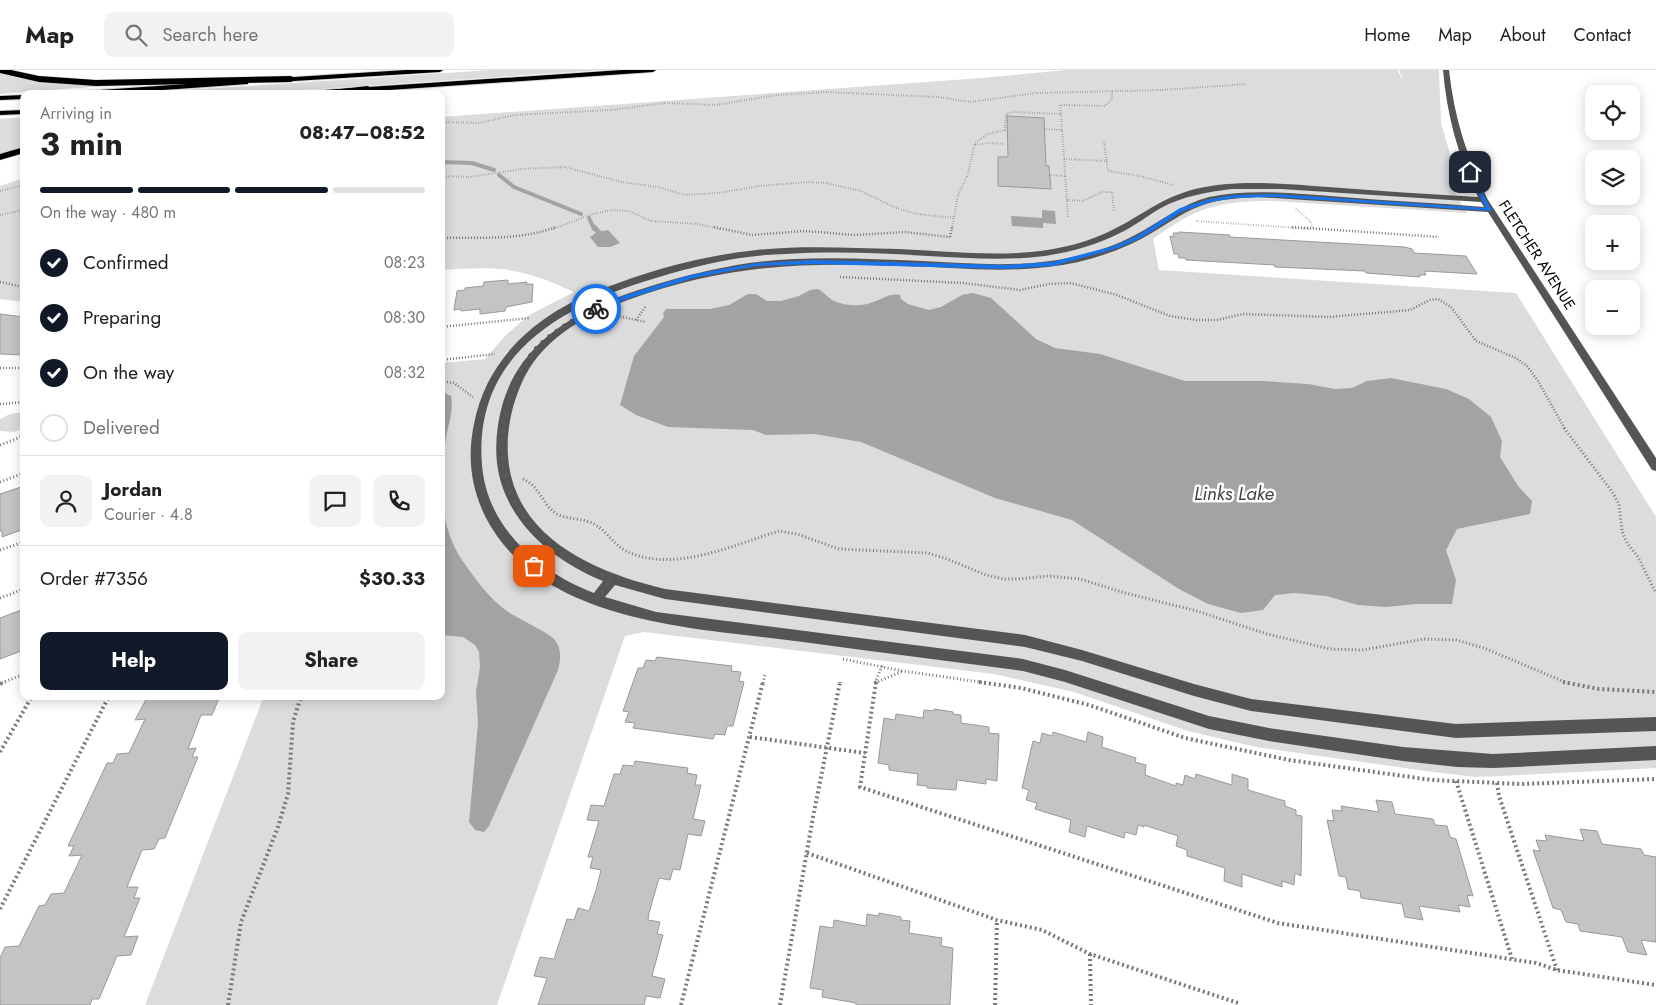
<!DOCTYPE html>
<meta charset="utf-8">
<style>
body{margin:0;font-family:Jost,sans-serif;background:#f2f2f2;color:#222;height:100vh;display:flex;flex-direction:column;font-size:19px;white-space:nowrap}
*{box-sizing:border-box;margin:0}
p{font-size:16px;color:#767676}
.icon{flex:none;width:28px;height:28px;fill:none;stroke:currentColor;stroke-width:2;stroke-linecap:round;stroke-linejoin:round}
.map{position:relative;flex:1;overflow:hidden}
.side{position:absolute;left:20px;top:20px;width:425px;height:610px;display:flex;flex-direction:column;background:#fff;border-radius:10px;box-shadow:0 2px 12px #0003}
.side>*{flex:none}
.tools{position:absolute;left:1585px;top:15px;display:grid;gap:10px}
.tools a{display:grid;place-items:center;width:55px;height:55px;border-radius:10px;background:#fff;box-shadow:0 2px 12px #0003;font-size:25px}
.pin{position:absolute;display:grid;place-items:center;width:42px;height:42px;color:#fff;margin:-21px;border-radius:10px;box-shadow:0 2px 8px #0006}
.courier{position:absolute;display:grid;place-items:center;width:50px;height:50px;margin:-25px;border:4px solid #1a73e8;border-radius:50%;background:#fff;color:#222;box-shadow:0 1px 6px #0007}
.summary em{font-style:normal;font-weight:700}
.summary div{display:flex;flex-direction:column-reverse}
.summary{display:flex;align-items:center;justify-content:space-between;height:85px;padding:0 20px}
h1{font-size:32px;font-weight:700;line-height:38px}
.bar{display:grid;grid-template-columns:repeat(4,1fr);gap:8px 5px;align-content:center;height:60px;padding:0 20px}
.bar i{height:6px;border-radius:4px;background:#e0e0e0}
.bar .active{background:#111827}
.bar p{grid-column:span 4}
.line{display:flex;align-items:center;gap:12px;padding:0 20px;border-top:1px solid #e0e0e0}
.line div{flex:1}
.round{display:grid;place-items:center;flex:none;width:52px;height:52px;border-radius:10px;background:#f2f2f2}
ol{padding:0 20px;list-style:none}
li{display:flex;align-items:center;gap:15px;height:55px}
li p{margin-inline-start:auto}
li .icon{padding:5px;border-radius:50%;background:#111827;color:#fff;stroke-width:4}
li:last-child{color:#767676}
li i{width:28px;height:28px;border:2px solid #e0e0e0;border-radius:50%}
.cta{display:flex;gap:10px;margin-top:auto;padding:10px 20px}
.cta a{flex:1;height:58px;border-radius:10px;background:#111827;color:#fff;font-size:20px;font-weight:700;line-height:58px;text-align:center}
.cta a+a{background:#f2f2f2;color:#222}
header{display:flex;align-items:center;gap:30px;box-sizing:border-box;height:70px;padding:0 25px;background:#fff;border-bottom:1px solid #e0e0e0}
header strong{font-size:24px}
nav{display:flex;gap:28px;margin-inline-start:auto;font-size:18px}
.search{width:350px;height:45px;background:#f2f2f2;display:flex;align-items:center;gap:12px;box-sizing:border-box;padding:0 18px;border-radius:10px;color:#767676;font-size:19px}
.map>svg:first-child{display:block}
</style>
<header>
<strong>Map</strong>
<div class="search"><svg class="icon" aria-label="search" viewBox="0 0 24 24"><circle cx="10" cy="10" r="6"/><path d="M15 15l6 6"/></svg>Search here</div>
<nav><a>Home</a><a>Map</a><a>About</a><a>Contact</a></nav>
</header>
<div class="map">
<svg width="1656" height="935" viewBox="0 0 1656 935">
<rect width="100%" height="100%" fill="#fff"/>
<path fill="#dcdcdc" d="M491,0h111l-360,24h-117z
M1067,0h330l6,10 -4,-10h40l2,53 20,68 -8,-1 14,23 -194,-12c-55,0 -76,6 -120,38l6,31 357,23 140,224v251l-154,8 -26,1 -43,-5 -177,-25 -68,-16 -114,-39 -80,-18 -350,-42 -19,4 -128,369h-352l119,-309h177v-333l44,-4 21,-24 23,-20 45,-23c-18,-8 -36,-16 -55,-20 -25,-6 -52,-3 -78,-2v-153l541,-39z
M0,3l30,6 73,7 -103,8z
M24,47v31l-24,7v-36z
M24,108v124l-24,-3v-113z
M24,342v17l-10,3 -14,-1v-12l10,-5z"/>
<path fill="#a3a3a3" d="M1042,140l13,1 1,13 -13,-1v5l-31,-2 -1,-10 31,2z
M608,160l12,13 -10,4h-12l-8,-10 7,-5z
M818,219c6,3 10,9 16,12 11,5 28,6 39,1 11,-3 15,-9 27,-7l1,4 7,5 21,6 12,-3 21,-12 11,-2 18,5 45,41 19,9 45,6 85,27h78l45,3 27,5 17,-1 15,-7 24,-3 55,11 23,10 22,18 11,24 -2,16 18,29 14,15 -2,13 -73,15 -11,21 10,30 -4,24h-36l-30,3 -28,-2 -32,-9 -31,-3 -20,2 -12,15 -22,3 -33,-9 -29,-15 -107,-69 -77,-22 -134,-56 -46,-8 -49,1 -13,-5 -85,-3 -32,-12 -16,-10 14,-49 30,-39 -1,-4 3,-4h44l19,-4 19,-11h8l11,7h14l18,-5 11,-6z
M441,321l10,5c3,14 -3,28 -5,42 -7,40 -8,86 16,122 12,17 27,39 45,51 11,8 37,19 46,27 9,9 8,20 5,32l-69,156 -5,6 -9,-2 -6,-8 9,-99 -2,-31 4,-25 -1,-15 -4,-7 -12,-8 -22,-2z"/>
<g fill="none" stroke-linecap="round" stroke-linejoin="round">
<path stroke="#a3a3a3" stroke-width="4" d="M441,92l31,1 22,7
M499,105l15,12 67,27
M589,148l5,11"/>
<path stroke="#a3a3a3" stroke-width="5" d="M594,157l9,10"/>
</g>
<path fill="#c4c4c4" stroke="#999" d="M1007,46l37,2 2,48h3l2,23 -53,-3v-29h10z
M1179,162l51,3v2l175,10 7,2 2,4 52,3 11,18 -53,-3 2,4h-7l1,2 -54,-4 -1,-2 -90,-4v-2l-89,-5 -1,-2h-6l-1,-4h-4l-4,-18 4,1 -1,-4h6z
M508,210v4l19,-2 -1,2h7l-1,18 -26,5 -1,4 -25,3v-5l-19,2v-2l-7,1 3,-19 8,-1v-2l18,-2 1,-4z
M0,244l24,3v38l-24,-1z
M24,416v43l-22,8v-6h-2v-37z
M24,539v41l-24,9v-41z
M657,587l75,9 -1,5 10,1 -2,9 5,1 -11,44h-6l-2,9 -10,-1 -2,5 -80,-11 2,-5 -10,-1 4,-10 -6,-1 15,-43h5l3,-8 9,1z
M148,626h72l-8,19h-11l-13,34 8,-1 -4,9h6l-33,81 -6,1 -5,10 -12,1 -15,37h11l-4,11h6l-16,39 14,-1 -7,19 -14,1 -18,43h-7l-2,6h-90v-47l5,-11 14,-1 20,-40 6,-1 6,-11 13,-1 18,-38 -13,1 5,-10h-6l39,-83h6l4,-9 12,-1 16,-34 -10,1z
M934,639l19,3v2l8,1v8l28,4v6l10,1 -2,47 -11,-2v5l-29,-4 -1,10 -29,-2v-2l-10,-1 1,-11 -29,-4v-5l-11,-2 6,-45 11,2 1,-6 27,4 1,-8 10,1z
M1053,662l33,10 2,-10 15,5 -1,10 34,11 -1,4 11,3 -1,10 31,11v-3l7,2 2,-10 10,4 1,-5 36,11v-11l16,5v11l37,11v5l11,4v5l6,1 -1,60 -6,-3 -1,12 -12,-4v6l-40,-13v13l-18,-6 1,-13 -38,-12v-6l-11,-4 2,-10 -34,-11v2l-6,-2 -2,10 -11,-3 -1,6 -37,-12 -2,11 -16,-5 2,-12 -36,-11 2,-6 -11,-3 3,-10 -7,-2 11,-47 7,2 2,-10 10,3z
M635,691l53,7 -1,5 10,2 -2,10h6l-8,34 12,2 -4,15 -13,-2 -8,36 -7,-1 -3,11 -11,-2 -10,35 -1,7 12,2 -3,12 6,1 -11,41 13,3 -5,19 -14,-2 -2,9h-106l9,-27 -13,-2 6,-19 14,2 13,-40 7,1 4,-12 11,3 7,-21 5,-20 -11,-2 3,-11h-5l11,-36 -12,-1 4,-15 13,1 10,-32h6l3,-9 11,1z
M1376,730l16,2 3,12 38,5 2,6 12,1 3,11 6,2 17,57 -6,-1 3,12 -12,-2 2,7 -41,-6 4,14 -18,-3 -3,-13 -41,-6 -1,-7 -12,-2 -2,-12 -7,-1 -12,-56 7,1 -2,-11 10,1 -1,-5 38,6z
M1580,759l17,2 5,13 39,5 3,6 12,2v85l-15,-2 6,15 -19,-3 -6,-15 -42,-6 -2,-7 -12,-2 -5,-12 -8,-2 -20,-58 7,1 -4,-11 11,1 -2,-6 39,6z
M879,843l22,4v3l9,1 -1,12 33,5 -1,8 12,2 -3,57h-94v-2l-34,-6 1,-7 -13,-2 10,-62 13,2 1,-8 32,6 1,-12 12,2z"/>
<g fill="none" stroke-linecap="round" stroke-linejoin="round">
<g stroke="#dbdbdb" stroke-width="2">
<path id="major" d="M406,0h37l-3,2 -162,10 -4,-2 4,-2z
M622,0h34l-3,2 -323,22h-39l3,-2z
M245,10h3v4l-142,10h-38l3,-2z
M24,25v4l-24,1v-4z
M24,40v4l-24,1v-4z"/>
</g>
<g stroke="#dbdbdb" stroke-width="1">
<path id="highway" d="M0,0h11l28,6 57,4 195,-4 4,3 -4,3 -195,4 -57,-4 -39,-9z
M368,16l4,3 -1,2 -22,3h-30l4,-3z
M24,77v6l-24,7v-6z"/>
</g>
<path stroke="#777" stroke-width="2" stroke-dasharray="0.5 2" stroke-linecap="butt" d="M1061,44l7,103
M441,52l38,1 35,-8 97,-5 54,-7 51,2 61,-10 50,-3 111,5 32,5 66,-9 126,-3 85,-6
M1044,59l18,1
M1104,72l4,29 32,5 33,9
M975,75l14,-2 15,1
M1064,89l43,2
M1049,105l16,1
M441,106l29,1 52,-8 43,-2 57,15 36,5 27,8 33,-2 41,-7 48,-4 19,1 35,8 35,17 21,6 38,4
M0,121l24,-6
M1067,130l16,1 19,-9h10l2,19
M1296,139l14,12 3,8
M0,145l24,-5
M1196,151l115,8
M553,159l39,-15 20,-4 17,1 22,10 47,3 22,5
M952,159l6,-34 9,-18 8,-34 13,-9 17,-4 1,-16 8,-2 47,2 -1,-9 45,1 7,-7v-7"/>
<path stroke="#777" stroke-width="2.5" stroke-dasharray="1 2" stroke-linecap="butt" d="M714,157l38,8 53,-4 50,4 50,-3 45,5
M1292,157l147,10
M950,167l2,-10
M441,168c40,-1 78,3 115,-11
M840,207l123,6 57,7 29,-6 22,-1 46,12 53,21 26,4h21l26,-6 86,3 81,-7 20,-10 8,-1 13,8 25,34 40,17 11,8 11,15 27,48
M0,212l24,5
M617,246l29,6
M636,250l10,-14
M441,257l89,-9
M441,290l54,-6
M0,298h24
M441,311l13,2 19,14
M0,334l24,-2"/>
<path stroke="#777" stroke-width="3" stroke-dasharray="1 2.5" stroke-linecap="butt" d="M1564,358l49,65 6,11 3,27 5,12 11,14 18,36
M0,375l24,-9
M523,409c17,7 19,26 34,35 12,6 26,4 37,10 13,7 19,20 32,27 47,23 107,-6 153,-20l18,3 42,15 89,4 19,6 39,16 17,4h15l30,-3 32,3 45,14 72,18 70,23 63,15 32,1 62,-11 32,1 28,8 83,35
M0,412l24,-9
M0,480l24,-8
M0,528l24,-9
M843,589l60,12 84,12
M2,613l22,-9
M763,613l2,-9
M840,613v-2
M875,613l7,-17
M875,613l28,-12"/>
<path stroke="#777" stroke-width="4" stroke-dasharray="2 3" stroke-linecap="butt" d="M876,612l-16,105 418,136 258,40 21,7 99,15
M979,612l42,6 68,17 96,33 104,22 143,20 89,4 135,-5
M1563,612l36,7 57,3
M875,613l3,-1
M0,614l5,-2
M750,667l115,16
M0,682l32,-56
M1456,711l56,178
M1497,713l2,13 58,174
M807,783l190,67 45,10 48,24 148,49
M0,839l109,-213
M1090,884l1,51
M228,935l13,-83 37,-95 10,-33 5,-72 8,-26
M681,935l82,-323
M780,935l33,-188 27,-135
M995,935l2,-85"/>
<path fill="#555" fill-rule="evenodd" d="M1443,0h6c5,47 18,88 39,130l168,258v13l-4,-1 -164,-258 -231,-15c-18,1 -37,2 -54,8 -26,9 -47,28 -72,39 -26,12 -55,20 -83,23 -49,6 -98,0 -147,-1 -100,-4 -178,-1 -273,34 -40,14 -82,36 -103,76 -15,30 -22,66 -14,100 17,69 92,98 154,113l360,46 57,15 112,34 57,15 205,25 200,-7v14l-200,7 -205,-27 -57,-15 -112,-35 -57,-14 -360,-48 -50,-14 -10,12 51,15 367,47 42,11 144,46 60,12 134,19 90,7 163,-8v14l-163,8 -36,-1 -54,-6 -134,-20 -60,-12 -144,-47 -42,-11c-73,-10 -147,-19 -220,-29 -105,-14 -261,-17 -317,-124 -15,-30 -19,-61 -12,-94 13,-68 66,-112 128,-135 49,-19 103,-34 155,-39 47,-5 94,-2 141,-1 45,2 89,7 133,3 30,-3 59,-10 85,-24 30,-15 45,-30 79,-39 44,-10 89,-5 133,-2 50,4 100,7 150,10 -20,-41 -31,-81 -35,-127zM1232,119h49l200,13 3,5c-47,-4 -94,-6 -141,-10 -44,-3 -90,-9 -134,0 -27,7 -49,25 -74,38 -26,14 -56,22 -85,26 -43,6 -86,2 -128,0 -43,-2 -86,-4 -128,-2 -46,2 -89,11 -133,24 -68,20 -138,49 -159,123 -5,18 -7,38 -5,57 7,58 56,98 106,118l-9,12c-56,-22 -107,-65 -112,-128 -9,-112 82,-160 174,-187 42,-13 85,-23 130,-24 47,-3 95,-1 142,2 39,2 78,5 117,0 25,-4 52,-11 75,-23 15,-7 27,-17 41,-25 22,-12 46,-16 71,-19z"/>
<use href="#major" fill="#000" fill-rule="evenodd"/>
<use href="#highway" fill="#000" fill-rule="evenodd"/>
</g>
<path fill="#1a73e8" d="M1470,100l2,2 20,39 -216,-14 -42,1 -23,4 -28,9 -42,27 -23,10 -65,18 -47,3 -192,-5 -58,2 -63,12 -63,20 -32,12 -5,-1 33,-14 64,-20 66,-12 58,-3 192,5 46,-3 62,-16 23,-10 43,-28 30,-9 24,-4 42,-1 210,14 -19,-36z"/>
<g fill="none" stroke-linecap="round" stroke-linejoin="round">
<path stroke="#595959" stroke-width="5" stroke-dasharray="0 9" d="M534,496l31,20 31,14 16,-21c-76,-26 -125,-86 -105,-169 5,-21 14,-44 29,-61 16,-17 40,-31 60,-40"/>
</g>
<g text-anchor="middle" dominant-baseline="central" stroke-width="5" stroke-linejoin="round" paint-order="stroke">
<g font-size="15" fill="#000" stroke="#fff">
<text transform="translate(1537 185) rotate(57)">FLETCHER AVENUE</text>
</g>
<g font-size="19" font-style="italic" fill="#444" stroke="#fff">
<text x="1234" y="423">Links Lake</text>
</g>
</g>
</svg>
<div class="tools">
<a><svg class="icon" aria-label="locate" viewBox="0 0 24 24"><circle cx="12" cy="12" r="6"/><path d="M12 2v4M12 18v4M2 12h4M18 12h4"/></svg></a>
<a><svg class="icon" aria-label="layers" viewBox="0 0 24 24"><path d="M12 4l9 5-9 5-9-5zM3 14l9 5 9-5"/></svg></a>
<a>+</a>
<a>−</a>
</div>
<div class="pin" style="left:534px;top:496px;background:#ea580c"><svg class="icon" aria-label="bag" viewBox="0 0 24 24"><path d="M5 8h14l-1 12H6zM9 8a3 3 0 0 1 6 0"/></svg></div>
<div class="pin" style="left:1470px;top:102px;background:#1f2937"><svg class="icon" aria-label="home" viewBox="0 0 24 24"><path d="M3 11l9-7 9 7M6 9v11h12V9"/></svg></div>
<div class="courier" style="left:596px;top:239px"><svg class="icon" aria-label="bike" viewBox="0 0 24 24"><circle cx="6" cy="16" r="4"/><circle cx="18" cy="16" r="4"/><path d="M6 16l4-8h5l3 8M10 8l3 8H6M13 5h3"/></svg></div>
<section class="side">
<div class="summary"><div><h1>3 min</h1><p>Arriving in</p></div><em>08:47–08:52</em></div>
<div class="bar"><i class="active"></i><i class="active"></i><i class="active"></i><i></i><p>On the way · 480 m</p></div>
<ol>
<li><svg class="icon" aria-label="check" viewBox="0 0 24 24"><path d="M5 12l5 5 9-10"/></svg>Confirmed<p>08:23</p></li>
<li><svg class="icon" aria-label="check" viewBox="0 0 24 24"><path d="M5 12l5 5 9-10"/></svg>Preparing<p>08:30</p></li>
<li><svg class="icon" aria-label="check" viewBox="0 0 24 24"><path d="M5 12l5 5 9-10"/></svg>On the way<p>08:32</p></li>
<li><i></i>Delivered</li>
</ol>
<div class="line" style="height:90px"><a class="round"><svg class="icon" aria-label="person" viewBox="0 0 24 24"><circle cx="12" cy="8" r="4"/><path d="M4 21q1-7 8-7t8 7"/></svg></a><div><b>Jordan</b><p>Courier · 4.8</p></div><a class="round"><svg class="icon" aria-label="chat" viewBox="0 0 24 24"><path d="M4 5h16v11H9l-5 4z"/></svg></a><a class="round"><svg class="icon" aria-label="phone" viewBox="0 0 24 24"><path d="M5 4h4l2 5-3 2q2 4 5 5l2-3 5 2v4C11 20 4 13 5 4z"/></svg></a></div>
<div class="line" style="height:65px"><div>Order #7356</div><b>$30.33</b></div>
<div class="cta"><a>Help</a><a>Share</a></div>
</section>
</div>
